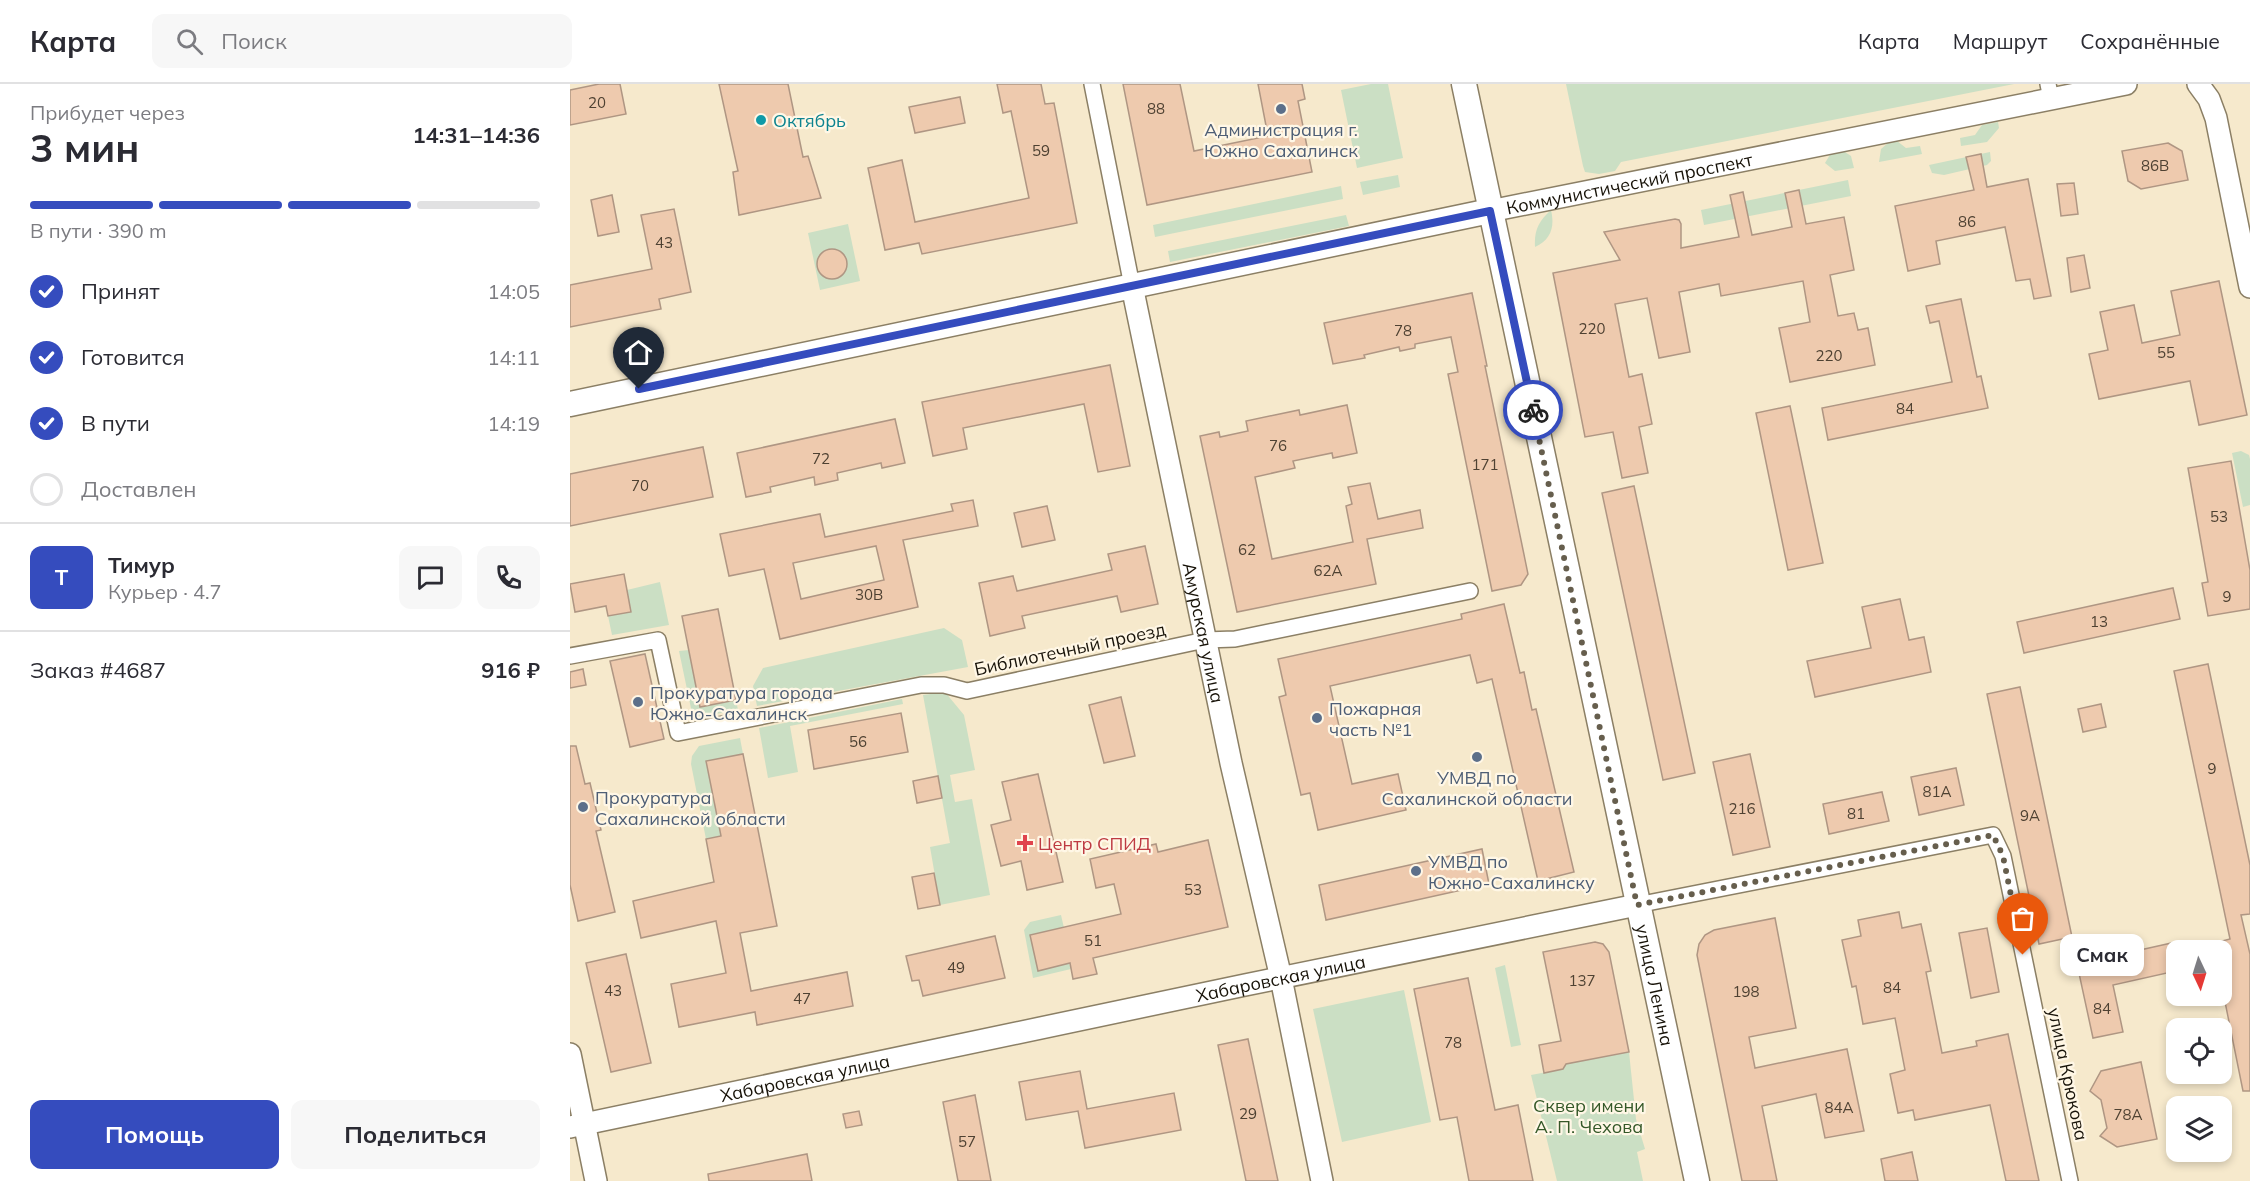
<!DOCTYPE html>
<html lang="ru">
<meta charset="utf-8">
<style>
body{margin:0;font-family:Mulish,sans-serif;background:#f7f7f7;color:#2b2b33;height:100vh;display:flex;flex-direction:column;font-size:22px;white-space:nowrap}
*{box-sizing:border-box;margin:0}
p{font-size:20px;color:#7c7c81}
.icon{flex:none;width:33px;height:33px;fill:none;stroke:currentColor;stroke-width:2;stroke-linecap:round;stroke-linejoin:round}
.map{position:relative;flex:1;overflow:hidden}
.panel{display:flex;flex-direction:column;background:#fff;width:570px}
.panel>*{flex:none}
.needle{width:39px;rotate:176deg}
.fabs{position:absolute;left:1596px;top:856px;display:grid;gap:12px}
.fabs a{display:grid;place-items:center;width:66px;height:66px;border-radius:12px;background:#fff;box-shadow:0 3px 9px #0003;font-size:30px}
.pin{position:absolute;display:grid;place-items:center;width:51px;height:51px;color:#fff;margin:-62px -26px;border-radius:50% 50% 50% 0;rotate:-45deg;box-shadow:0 0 6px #0007}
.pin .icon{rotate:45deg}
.courier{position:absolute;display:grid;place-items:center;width:60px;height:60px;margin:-30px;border:4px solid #354cbe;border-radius:50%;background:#fff;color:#222;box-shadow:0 2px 8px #0007}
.bubble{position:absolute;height:42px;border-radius:12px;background:#fff;box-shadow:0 3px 9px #0003;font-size:20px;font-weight:700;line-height:42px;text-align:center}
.summary em{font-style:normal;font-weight:700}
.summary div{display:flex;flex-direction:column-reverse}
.summary{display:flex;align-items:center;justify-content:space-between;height:102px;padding:0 30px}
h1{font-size:39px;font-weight:700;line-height:45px}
.bar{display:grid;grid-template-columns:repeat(4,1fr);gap:9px 6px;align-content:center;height:72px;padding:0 30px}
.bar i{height:8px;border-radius:4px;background:#e1e1e2}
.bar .selected{background:#354cbe}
.bar p{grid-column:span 4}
.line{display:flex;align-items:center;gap:15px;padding:0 30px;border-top:2px solid #e1e1e2}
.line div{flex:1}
.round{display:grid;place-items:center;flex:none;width:63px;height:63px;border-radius:12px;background:#f7f7f7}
ol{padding:0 30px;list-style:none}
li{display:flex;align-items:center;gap:18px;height:66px}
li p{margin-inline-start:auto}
li .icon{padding:6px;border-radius:50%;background:#354cbe;color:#fff;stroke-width:4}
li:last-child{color:#7c7c81}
li i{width:33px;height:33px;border:3px solid #e1e1e2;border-radius:50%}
.button{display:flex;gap:12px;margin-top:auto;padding:12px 30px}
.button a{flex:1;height:69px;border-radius:12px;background:#354cbe;color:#fff;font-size:24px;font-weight:700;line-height:69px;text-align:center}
.button a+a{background:#f7f7f7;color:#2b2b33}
header{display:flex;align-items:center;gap:36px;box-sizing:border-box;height:84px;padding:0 30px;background:#fff;border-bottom:2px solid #e1e1e2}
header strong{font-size:28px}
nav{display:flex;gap:33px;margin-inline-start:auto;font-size:21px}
.search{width:420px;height:54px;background:#f7f7f7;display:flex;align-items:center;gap:15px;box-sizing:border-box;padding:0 21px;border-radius:12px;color:#7c7c81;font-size:22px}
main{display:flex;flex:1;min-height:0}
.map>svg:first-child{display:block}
</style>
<header>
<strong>Карта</strong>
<div class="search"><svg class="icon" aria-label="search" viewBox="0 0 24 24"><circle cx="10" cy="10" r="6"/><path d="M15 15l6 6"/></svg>Поиск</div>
<nav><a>Карта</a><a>Маршрут</a><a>Сохранённые</a></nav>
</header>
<main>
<section class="panel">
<div class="summary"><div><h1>3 мин</h1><p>Прибудет через</p></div><em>14:31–14:36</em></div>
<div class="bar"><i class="selected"></i><i class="selected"></i><i class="selected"></i><i></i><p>В пути · 390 m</p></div>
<ol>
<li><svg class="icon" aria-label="check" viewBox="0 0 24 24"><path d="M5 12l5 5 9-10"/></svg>Принят<p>14:05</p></li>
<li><svg class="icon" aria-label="check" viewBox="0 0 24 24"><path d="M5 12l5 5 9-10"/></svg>Готовится<p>14:11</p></li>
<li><svg class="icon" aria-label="check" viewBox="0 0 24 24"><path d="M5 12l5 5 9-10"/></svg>В пути<p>14:19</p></li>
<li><i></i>Доставлен</li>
</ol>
<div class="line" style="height:108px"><b class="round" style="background:#354cbe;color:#fff">Т</b><div><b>Тимур</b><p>Курьер · 4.7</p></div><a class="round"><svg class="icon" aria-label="chat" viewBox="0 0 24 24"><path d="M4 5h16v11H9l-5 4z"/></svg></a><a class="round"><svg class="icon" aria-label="phone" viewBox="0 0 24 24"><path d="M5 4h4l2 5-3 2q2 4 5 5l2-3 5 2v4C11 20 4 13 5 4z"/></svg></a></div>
<div class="line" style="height:78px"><div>Заказ #4687</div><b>916 ₽</b></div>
<div class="button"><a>Помощь</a><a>Поделиться</a></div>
</section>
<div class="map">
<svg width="1680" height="1097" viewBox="0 0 1680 1097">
<rect width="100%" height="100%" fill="#f6e9cc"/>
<path fill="#cbdfc4" d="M801,0h17l15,74 -46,10 -16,-78z
M996,0h448l-393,78 -6,9 -16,3 -14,-2 -2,-6z
M1428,38l1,6 -12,14 -26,4 -1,-8 15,-3 7,-10z
M1327,57l9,7 14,-2 2,8 -43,8 2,-13 7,-6z
M1275,68l6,4 3,12 -19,3 -10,-8 6,-10z
M1420,68l1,9 -4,4 -43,10 -12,-2 -3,-8z
M828,91l2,12 -37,8 -3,-13z
M1278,96l3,16 -147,29 -3,-15z
M771,102l2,13 -188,38 -2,-12z
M981,126c4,17 0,30 -16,37 -1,-17 4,-26 16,-37z
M776,131l3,11 -179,36 -2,-11z
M278,140l12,57 -40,9 -12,-57z
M1671,367l8,4 1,4v46l-7,2 -11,-54z
M90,498l9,43 -57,10 -4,-19 22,-4 -3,-22z
M374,544l18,12 6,27 -211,39 -4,-20 10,-18z
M119,566l12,57 35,-7 2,10 -45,8 -14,-67z
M375,608l19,23 11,55 -25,5 5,27 17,-3 18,96 -50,10 -10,-58 20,-4 -27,-148z
M332,615l1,5 -113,22 8,46 -30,6 -9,-50z
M170,654l3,16 -37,8 15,74 -15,3 -15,-75 1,-8 7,-10z
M491,831l3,13 -34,8 8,34 31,-7 2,6 -38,9 -9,-48 6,-8z
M935,881l16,80 -10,2 -16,-79z
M834,906l27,132 -89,20 -29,-133z
M1059,968l7,67 9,30 -8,3 6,29h-86l-26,-106 32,-6 3,-5z"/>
<path fill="#eecaae" stroke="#af9683" stroke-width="1.5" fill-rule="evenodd" d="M29,0h21l6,30 -56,11v-35z
M149,0h69l15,73 5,-1 13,42 -82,17 -6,-43 5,-1z
M427,0h44l4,20 9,-1 23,120 -155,31 -3,-11 -34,7 -17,-82 34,-8 13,62 114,-24 -18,-87 -8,2z
M553,0h57l14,67 74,-15 -10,-52h44l3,15 -7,2 14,71 -165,33z
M390,13l5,26 -50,10 -6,-26z
M1598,59l14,8 6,29 -47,9 -13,-8 -6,-30z
M1411,70l6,33 41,-8 23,117 -17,3 -4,-20 -14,2 -11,-54 -69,14 4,23 -32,7 -13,-65 79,-16 -8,-33z
M1504,99l4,31 -17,2 -4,-32z
M1229,106l7,34 38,-7 10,53 -24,5 8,41 16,-3 4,17 10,-2 7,37 -85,17 -11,-54 31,-6 -7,-41 -82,15 -2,-12 -40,8 11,60 -31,6 -12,-60 -32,6 14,73 13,-3 10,50 -13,3 9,46 -26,5 -9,-46 -28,5 -32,-164 67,-13 -16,-28 71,-13 4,1 2,4v24l58,-11 -9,-42 13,-3 9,43 40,-8 -7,-34z
M42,111l7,37 -21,4 -7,-36z
M104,125l17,83 -32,7 2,10 -91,18v-42l82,-16 -11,-54z
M247 180a15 15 0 1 1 30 0a15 15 0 1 1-30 0Z
M1514,171l6,33 -19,4 -4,-34z
M1649,197l28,134 -48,10 -9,-44 -91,18 -10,-45 19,-4 -8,-38 34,-7 8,38 38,-8 -9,-44z
M902,209l15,73h-2l43,208 -7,11 -29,6 -44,-217 10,-2 -7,-35 -36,7v4l-15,3 -1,-4 -35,8 1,3 -32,6 -9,-41z
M1391,215l16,78 4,-1 7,32 -160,32 -6,-32 130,-26 -13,-61 -9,2 -4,-17z
M540,281l20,101 -32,6 -14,-68 -121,24 4,21 -34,7 -11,-54z
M777,321l10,48 -24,5 -1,-5 -39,8 2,7 -40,9 17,82 81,-17 -7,-36 6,-2 -4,-17 22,-4 8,36 42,-9 3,18 -56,11 9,45 -139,28 -37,-176 19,-4 1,5 28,-6 -2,-10 53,-11 1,5z
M1220,322l33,157 -35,7 -32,-157z
M325,335l10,44 -23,5 -1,-5 -44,10 1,7 -23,5 -1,-8 -44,10 1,5 -25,5 -9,-44z
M133,363l10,50 -143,29v-52z
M1661,377l19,109v39l-42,7 -6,-33 6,-1 -20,-114z
M1064,402l61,287 -32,7 -61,-287z
M403,416l5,26 -75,14 15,67 -138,32 -16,-70 -35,7 -9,-42 100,-20 5,23 128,-26 -2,-7zM306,462l8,34 -83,19 -8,-36z
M477,422l8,34 -33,7 -8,-34z
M575,462l13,58 -37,8 -4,-16 -95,20 3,12 -35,8 -11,-53 34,-7 4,15 95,-21 -4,-16z
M54,490l7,38 -23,4 -2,-10 -31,6 -5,-28z
M1603,504l7,31 -156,34 -7,-31z
M1330,515l9,41 15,-3 7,35 -116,25 -8,-36 64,-13 -9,-41z
M934,520l16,69 4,-1 8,38 4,-1 38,163 -36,9 -46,-202 -15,4 -7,-28 -140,31 22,98 46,-10 8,36 -88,20 -8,-37 -9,2 -22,-98 7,-2 -8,-36 184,-40 -1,-5z
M148,525l18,91 -36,7 -18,-91z
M75,570l19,85 -34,8 -20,-86z
M1638,580l42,201v49l-9,1 9,39v137h-7l-21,-104v-46l8,-2 -56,-268z
M13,585l3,16 -16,3v-16z
M1450,603l52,250 -33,7 -52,-250z
M551,613l14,59 -31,7 -15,-58z
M1531,620l5,23 -23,5 -5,-23z
M331,629l7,39 -94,17 -6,-39z
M0,662h6l9,38 5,-1 11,47 -5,1 19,81 -37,9 -8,-36z
M173,670l34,172 -37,7 11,58 96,-19 6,34 -96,19 -2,-13 -76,15 -8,-43 55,-11 -10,-52 -75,17 -8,-37 81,-19 -8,-43 15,-3 -15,-75z
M1180,670l20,93 -37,8 -20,-93z
M1386,684l8,37 -45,10 -8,-38z
M468,690l25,108 -36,8 -6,-29 -20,5 -10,-41 20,-5 -9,-38z
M368,692l4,22 -25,5 -4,-22z
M1312,708l7,29 -60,13 -6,-30z
M638,756l20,87 -135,31 4,16 -24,5 -3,-16 -32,8 -8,-36 91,-21 -7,-30 -18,4 -6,-29 66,-15 2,8z
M912,765l7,35 -163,36 -7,-35z
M364,789l6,32 -22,4 -6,-32z
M1329,828l3,16 19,-4 10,47 -5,1 16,81 35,-7 -1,-5 32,-7 31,147h-33l-16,-76 -75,15 -2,-10 -15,3 -8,-39 15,-4 -10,-52 -32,6 -7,-38 -4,1 -10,-47 19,-4 -3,-16z
M1205,834l21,110 -47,9 6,31 92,-19 17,82 -39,7 -9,-44 -54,12 15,75h-35l-45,-226 2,-11 6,-9 9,-5z
M1417,844l12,64 -28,6 -12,-65z
M425,852l10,42 -82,18 -4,-16 -7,1 -6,-25z
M1025,858l8,2 6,8 20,100 -63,12 -3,5 -19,4 -5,-28 22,-4 -18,-89z
M1606,858v29l-63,14 10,47 -30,6 -16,-74z
M56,870l25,109 -40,9 -25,-109z
M898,894l27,132 23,-5 15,76h-64l-12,-64 -17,3 -26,-131z
M678,955l30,142h-32l-28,-136z
M1571,978l16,77 -40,8 -17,-11 7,-8 -6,-28 -11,-9 11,-20z
M510,987l7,38 87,-16 7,37 -96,18 -7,-37 -52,9 -7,-38z
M405,1011l16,86h-33l-15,-79z
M289,1027l3,14 -16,3 -3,-14z
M1342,1068l6,29h-33l-4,-22z
M237,1070l5,27h-103l-1,-7z"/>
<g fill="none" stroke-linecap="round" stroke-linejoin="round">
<g stroke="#8b7f65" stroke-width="18">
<path id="street" d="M522,0l40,202
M1478,0l3,15
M0,572l88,-16 20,93 243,-48h23l23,6 238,-51 30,-1 235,-48
M1067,821l356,-70 10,21 67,325"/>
</g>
<g stroke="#8b7f65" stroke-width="24">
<g id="secondary">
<path d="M1628,0l11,15 7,19 34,169"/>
<path id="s1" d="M920,127l636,-127"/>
<path id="s2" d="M562,202l99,477 50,215 41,203"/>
<path d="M0,970l26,127"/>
<path id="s3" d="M0,1043l675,-142 392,-80"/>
</g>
</g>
<g stroke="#8b7f65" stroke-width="27">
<g id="primary">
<path id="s4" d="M894,0l233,1097"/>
<path d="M0,320l920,-193"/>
</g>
</g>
<use href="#street" stroke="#fff" stroke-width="15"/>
<use href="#secondary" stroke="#fff" stroke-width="21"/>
<use href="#primary" stroke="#fff" stroke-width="24"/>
</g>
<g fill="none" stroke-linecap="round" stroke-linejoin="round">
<path stroke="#665e4d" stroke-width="6" stroke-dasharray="0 10.8" d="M963,326l104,495 356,-70 10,21 20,99"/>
<path stroke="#354cbe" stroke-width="8" d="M69,305l851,-178 43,199"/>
</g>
<g fill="#5c6f8a" stroke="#fff7e6" stroke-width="2">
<circle cx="711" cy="25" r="6"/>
<circle cx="68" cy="618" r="6"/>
<circle cx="747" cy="634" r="6"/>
<circle cx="907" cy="673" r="6"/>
<circle cx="13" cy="723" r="6"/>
<circle cx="846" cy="787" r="6"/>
</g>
<circle fill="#0f9aa8" stroke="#fff7e6" stroke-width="2" cx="191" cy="36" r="6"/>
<path fill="#e0444e" stroke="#fff7e6" stroke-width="2" d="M452 750h6v6h6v6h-6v6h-6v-6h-6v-6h6z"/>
<g text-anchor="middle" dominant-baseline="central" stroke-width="4.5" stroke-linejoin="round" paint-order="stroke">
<g font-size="15" fill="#4e4132">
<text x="27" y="18">20</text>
<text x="586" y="24">88</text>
<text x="471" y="66">59</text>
<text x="1585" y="81">86В</text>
<text x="1397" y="137">86</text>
<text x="94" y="158">43</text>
<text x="1022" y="244">220</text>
<text x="833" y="246">78</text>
<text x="1596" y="268">55</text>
<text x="1259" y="271">220</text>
<text x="1335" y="324">84</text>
<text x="708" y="361">76</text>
<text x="251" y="374">72</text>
<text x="915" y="380">171</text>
<text x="70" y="401">70</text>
<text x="1649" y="432">53</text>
<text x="677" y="465">62</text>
<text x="758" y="486">62А</text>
<text x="299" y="510">30В</text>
<text x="1657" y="512">9</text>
<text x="1529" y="537">13</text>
<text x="288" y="657">56</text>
<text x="1642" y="684">9</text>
<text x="1367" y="707">81А</text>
<text x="1172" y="724">216</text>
<text x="1286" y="729">81</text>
<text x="1460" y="731">9А</text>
<text x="623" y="805">53</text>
<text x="523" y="856">51</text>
<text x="386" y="883">49</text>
<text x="1012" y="896">137</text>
<text x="1322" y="903">84</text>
<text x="43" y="906">43</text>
<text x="1176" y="907">198</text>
<text x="232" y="914">47</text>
<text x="1532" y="924">84</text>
<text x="883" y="958">78</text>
<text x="1269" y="1023">84А</text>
<text x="678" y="1029">29</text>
<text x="1558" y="1030">78А</text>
<text x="397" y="1057">57</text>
</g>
<g font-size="18" fill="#0d838f" stroke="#fff7e6" text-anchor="start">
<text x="203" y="36">Октябрь</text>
</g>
<g font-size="18" fill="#4e5e75" stroke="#fff7e6" text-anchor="start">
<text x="711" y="45" text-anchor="middle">Администрация г.<tspan x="711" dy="21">Южно Сахалинск</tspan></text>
<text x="80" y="608">Прокуратура города<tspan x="80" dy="21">Южно-Сахалинск</tspan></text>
<text x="759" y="624">Пожарная<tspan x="759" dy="21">часть №1</tspan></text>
<text x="907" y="693" text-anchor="middle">УМВД по<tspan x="907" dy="21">Сахалинской области</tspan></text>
<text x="25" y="713">Прокуратура<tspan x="25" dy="21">Сахалинской области</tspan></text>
<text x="858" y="777">УМВД по<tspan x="858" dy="21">Южно-Сахалинску</tspan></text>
</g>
<g font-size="18" fill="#181309" stroke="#fff7e6">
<text stroke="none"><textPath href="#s1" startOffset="142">Коммунистический проспект</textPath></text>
<text stroke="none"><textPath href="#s2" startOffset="354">Амурская улица</textPath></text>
<text transform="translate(500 565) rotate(-12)">Библиотечный проезд</text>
<text stroke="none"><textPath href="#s3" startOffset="726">Хабаровская улица</textPath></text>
<text stroke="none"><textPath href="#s4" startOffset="921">улица Ленина</textPath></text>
<text transform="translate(1498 990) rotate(78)">улица Крюкова</text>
<text stroke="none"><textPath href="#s3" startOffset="240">Хабаровская улица</textPath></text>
</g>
<g font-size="18" fill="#be3a42" stroke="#fff7e6" text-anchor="start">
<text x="468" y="759">Центр СПИД</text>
</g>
<g font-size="18" fill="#345828" stroke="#fff7e6">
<text x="1019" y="1021">Сквер имени<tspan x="1019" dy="21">А. П. Чехова</tspan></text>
</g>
</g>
</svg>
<div class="fabs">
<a><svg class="needle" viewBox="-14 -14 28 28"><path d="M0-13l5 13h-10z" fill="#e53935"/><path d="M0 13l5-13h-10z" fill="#7c7c81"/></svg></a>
<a><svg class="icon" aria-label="locate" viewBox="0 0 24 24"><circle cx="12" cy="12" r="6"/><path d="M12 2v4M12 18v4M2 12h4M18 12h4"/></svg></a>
<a><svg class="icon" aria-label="layers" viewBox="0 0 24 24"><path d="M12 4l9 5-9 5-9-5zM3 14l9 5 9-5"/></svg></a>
</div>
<div class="pin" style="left:1453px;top:871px;background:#ea580c"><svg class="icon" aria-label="bag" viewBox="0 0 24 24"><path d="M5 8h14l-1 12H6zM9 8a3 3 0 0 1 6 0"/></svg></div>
<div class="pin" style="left:69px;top:305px;background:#1f2937"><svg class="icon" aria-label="home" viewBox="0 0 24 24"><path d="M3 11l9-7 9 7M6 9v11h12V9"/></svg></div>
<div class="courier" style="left:963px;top:326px"><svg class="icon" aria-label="bike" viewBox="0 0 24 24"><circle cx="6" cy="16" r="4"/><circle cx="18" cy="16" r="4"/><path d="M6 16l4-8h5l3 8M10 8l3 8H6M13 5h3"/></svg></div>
<div class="bubble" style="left:1490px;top:850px;width:84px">Смак</div>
</div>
</main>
